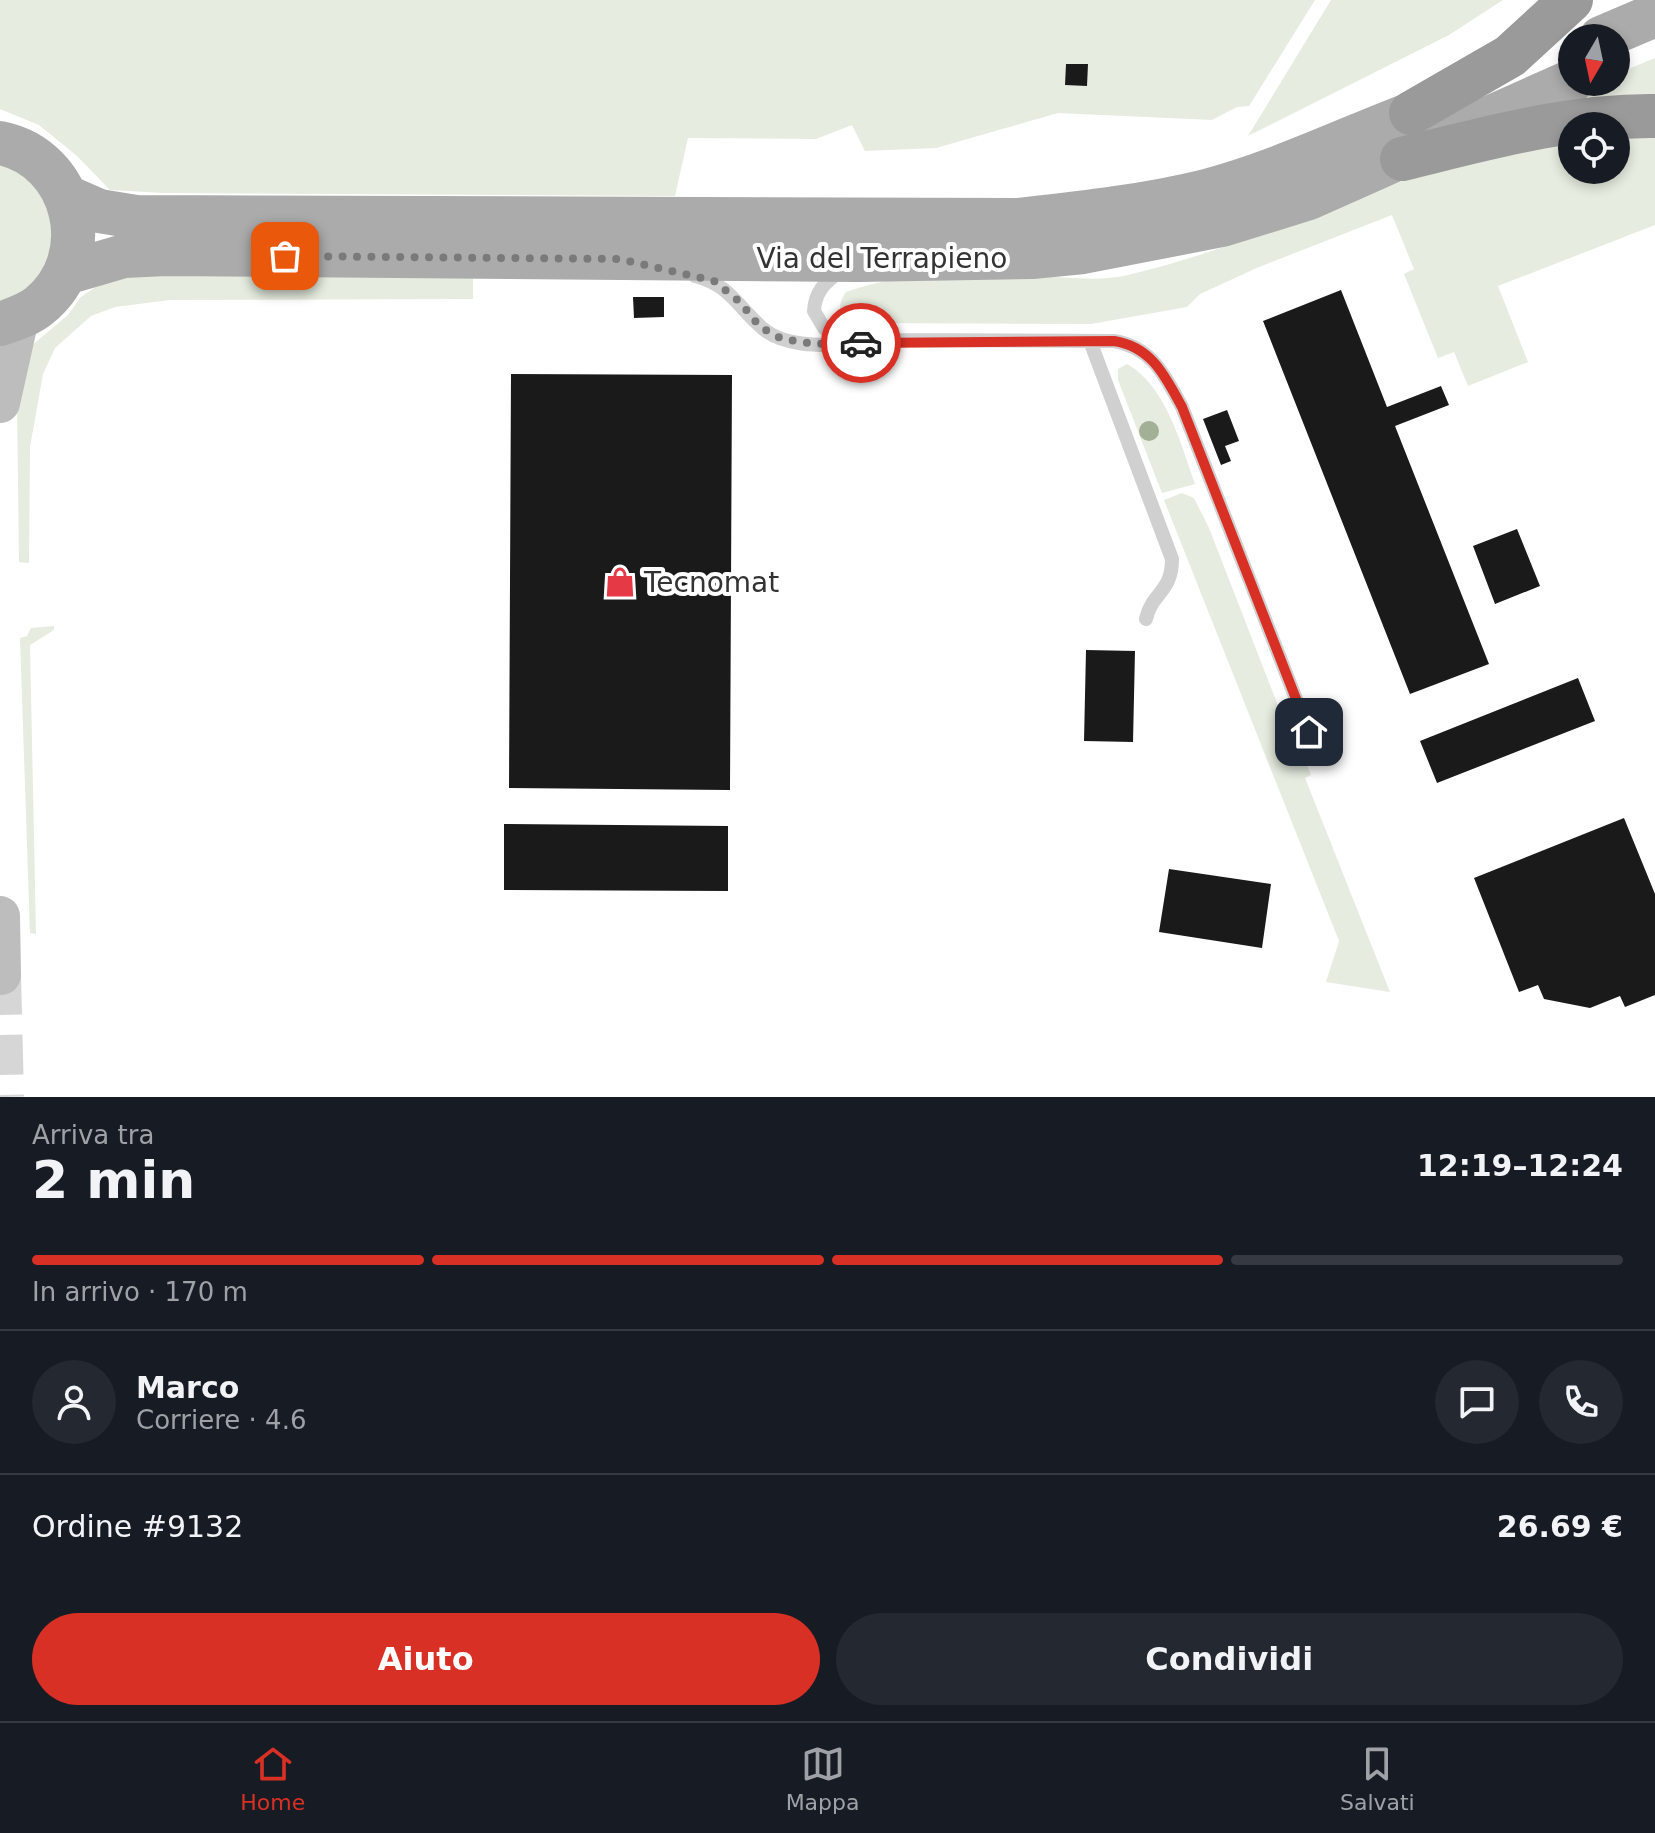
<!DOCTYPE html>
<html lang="it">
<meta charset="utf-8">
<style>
body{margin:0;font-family:"DejaVu Sans",sans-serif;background:#242831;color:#f1f3f6;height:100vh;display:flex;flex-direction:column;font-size:30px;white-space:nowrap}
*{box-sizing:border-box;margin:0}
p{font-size:26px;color:#9ea1a6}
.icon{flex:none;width:44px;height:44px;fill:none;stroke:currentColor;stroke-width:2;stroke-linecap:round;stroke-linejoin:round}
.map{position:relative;height:1097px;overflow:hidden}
.sheet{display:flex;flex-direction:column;background:#171b24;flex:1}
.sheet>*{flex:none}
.needle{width:52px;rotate:189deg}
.buttons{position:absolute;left:1558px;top:24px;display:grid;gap:16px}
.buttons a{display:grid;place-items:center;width:72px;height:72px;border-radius:50%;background:#171b24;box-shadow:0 4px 12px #0003;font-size:40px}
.pin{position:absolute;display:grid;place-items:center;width:68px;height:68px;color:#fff;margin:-34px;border-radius:16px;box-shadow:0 4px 12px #0006}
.courier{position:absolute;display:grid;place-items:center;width:80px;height:80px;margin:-40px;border:6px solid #d93025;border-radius:50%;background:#fff;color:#222;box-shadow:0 2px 10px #0007}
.summary em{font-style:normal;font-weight:600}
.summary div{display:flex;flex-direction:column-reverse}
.summary{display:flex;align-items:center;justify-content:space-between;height:136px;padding:0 32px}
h1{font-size:52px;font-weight:600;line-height:60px}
.bar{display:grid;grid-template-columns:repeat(4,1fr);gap:12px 8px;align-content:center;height:96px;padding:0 32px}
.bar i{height:10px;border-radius:6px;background:#363941}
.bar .on{background:#d93025}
.bar p{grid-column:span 4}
.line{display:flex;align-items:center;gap:20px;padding:0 32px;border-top:2px solid #363941}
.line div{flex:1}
.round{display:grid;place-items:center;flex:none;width:84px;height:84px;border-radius:42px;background:#242831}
.primary-button{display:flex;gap:16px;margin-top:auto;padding:16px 32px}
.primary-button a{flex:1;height:92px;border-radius:48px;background:#d93025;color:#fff;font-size:32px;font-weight:600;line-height:92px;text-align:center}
.primary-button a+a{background:#242831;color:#f1f3f6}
.dock{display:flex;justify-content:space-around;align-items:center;height:112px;border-top:2px solid #363941;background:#171b24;font-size:22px;color:#9ea1a6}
.dock a{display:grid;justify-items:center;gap:4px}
.dock .on{color:#d93025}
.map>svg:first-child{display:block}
</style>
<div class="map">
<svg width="1655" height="1097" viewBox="0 0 1655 1097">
<rect width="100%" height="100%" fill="#fff"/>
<path fill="#e6ecdf" d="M0,0h1315l-66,106 -12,1 -25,13 -154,-7 -122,35 -71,3 -13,-26 -36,14 -128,-1 -13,58 -511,-3 -54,-3 -33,-34 -38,-31 -39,-16z
M1331,0h172l-54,35 -201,101z
M1655,58v40l-126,12 68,-28h19v-8z
M1655,127v98l-157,61 30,76 -60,24 -14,-34 -16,6 -34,-84 10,-5 -22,-54 -133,52 -59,27 -13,13 -96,17 -236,-1c-16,-5 -19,-18 -9,-31 60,-22 129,-19 192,-16 30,1 60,6 90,-1 93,-22 180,-60 269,-92 57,-21 116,-35 175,-48v35h44v-41z
M0,163c39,10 44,38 56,72l-19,48 -37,22z
M134,273l339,4v22l-303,1 -55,7 -24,9 -36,32 -12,26 -13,73 -1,116 -10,-1 -2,-161 14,-55 37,-31 13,-18 16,-11z
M1127,364c39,22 54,80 68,120l-33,9 -44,-113v-11z
M1182,493l12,5 15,30 87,224 5,-1 10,24 -6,3 85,214 -64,-10 13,-41 -175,-441z
M54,626v4l-24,15 6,289 -6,-1 -10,-295 7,-2 4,-8z"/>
<path fill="#1a1a1a" d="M1066,64h22l-1,22 -22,-1z
M1341,290l46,117 54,-21 8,19 -54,21 94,238 -79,30 -147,-373z
M633,297h31v20l-30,1z
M511,374l221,1 -2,415 -221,-2z
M1227,410l12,31 -14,5 6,15 -10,4 -18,-46z
M1517,529l23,57 -45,18 -22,-58z
M1086,650l49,1 -2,91 -49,-1z
M1578,678l17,43 -158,62 -17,-42z
M1624,818l31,76v101l-30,12 -5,-11 -30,12 -46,-9 -6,-14 -19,7 -45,-114z
M504,824l224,2v65l-224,-1z
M1169,869l102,15 -9,64 -103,-16z"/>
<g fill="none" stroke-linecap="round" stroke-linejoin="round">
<path stroke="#d6d6d6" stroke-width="40" stroke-dasharray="40 20" stroke-linecap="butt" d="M1,975l3,122"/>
<path stroke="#d0d0d0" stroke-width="14" d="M840,272c-16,10 -25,21 -26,39l10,17 15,9 48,3 227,1c38,6 51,35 68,66l127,325
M695,276c34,9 40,27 64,49 21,22 63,21 91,19
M1090,341l82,218c0,34 -20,33 -26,60"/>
<path stroke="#bdbdbd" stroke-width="40" d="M0,403l19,-85
M0,916l1,59"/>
<path stroke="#ababab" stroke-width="44" d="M1601,38l54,-23
M0,143c76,15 99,115 39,163 -11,9 -25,13 -39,18
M67,197l32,14 37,6 883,3c62,-7 126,-14 187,-29 83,-22 159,-62 240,-90
M66,273l58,-17 42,-2 693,6 173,-3 51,-5 139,-27 87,-27 263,-117"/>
<path stroke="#9a9a9a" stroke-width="44" d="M1411,113l99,-57 61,-56
M1402,159c83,-20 166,-44 253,-43"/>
</g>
<circle fill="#a2b095" cx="1149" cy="431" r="10"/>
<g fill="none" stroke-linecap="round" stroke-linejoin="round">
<path stroke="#7a7a7a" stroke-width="8" stroke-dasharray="0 14.4" d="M285,256l334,3 95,22 26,21 20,25 22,12 33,5 46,-1"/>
<path stroke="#d93025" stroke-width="10" d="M861,343l253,-2c38,6 51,35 68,66l127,325"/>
</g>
<defs>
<g id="shop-bare" transform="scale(2.4)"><path d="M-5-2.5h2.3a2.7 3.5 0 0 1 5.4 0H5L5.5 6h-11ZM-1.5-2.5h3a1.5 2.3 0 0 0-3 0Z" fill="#e63946" stroke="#fff" stroke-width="2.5" paint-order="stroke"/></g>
</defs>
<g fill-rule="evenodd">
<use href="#shop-bare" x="620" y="582"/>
</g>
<g text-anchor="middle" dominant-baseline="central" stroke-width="8" stroke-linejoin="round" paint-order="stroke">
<g font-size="28" fill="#333" stroke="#fff">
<text x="882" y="258">Via del Terrapieno</text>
</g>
<g font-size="28" fill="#333" stroke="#fff" text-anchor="start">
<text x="644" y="582">Tecnomat</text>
</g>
</g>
</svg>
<div class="buttons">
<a><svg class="needle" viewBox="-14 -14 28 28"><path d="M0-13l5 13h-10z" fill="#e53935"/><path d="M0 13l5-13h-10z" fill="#9ea1a6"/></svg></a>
<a><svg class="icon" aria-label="locate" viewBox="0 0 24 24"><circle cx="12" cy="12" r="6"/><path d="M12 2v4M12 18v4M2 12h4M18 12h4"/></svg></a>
</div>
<div class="pin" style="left:285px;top:256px;background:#ea580c"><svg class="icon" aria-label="bag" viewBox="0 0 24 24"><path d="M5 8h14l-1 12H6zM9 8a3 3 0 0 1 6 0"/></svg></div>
<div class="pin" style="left:1309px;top:732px;background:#1f2937"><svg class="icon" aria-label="home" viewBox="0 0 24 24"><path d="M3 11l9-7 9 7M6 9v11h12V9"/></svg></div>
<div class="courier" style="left:861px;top:343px"><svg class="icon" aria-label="car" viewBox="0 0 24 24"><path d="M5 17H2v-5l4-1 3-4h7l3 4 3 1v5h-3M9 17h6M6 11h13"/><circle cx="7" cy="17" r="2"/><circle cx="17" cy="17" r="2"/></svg></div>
</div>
<section class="sheet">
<div class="summary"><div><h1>2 min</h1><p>Arriva tra</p></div><em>12:19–12:24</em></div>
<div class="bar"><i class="on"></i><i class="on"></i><i class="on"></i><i></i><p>In arrivo · 170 m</p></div>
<div class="line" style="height:144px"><a class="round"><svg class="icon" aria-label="person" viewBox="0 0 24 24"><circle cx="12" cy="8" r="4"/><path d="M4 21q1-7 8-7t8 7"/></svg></a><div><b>Marco</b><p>Corriere · 4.6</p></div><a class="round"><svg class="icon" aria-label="chat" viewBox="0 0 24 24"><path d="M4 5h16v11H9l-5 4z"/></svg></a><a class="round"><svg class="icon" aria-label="phone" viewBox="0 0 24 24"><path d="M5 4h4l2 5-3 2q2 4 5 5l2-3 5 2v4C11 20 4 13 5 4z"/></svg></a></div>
<div class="line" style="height:104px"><div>Ordine #9132</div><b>26.69 €</b></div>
<div class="primary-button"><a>Aiuto</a><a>Condividi</a></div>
</section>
<nav class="dock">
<a class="on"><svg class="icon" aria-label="home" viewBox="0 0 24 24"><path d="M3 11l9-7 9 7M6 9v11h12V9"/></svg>Home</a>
<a><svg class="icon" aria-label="map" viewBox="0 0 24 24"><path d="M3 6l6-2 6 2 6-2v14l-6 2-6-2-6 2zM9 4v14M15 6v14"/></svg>Mappa</a>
<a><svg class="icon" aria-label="saved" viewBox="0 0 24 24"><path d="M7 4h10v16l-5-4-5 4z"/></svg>Salvati</a>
</nav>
